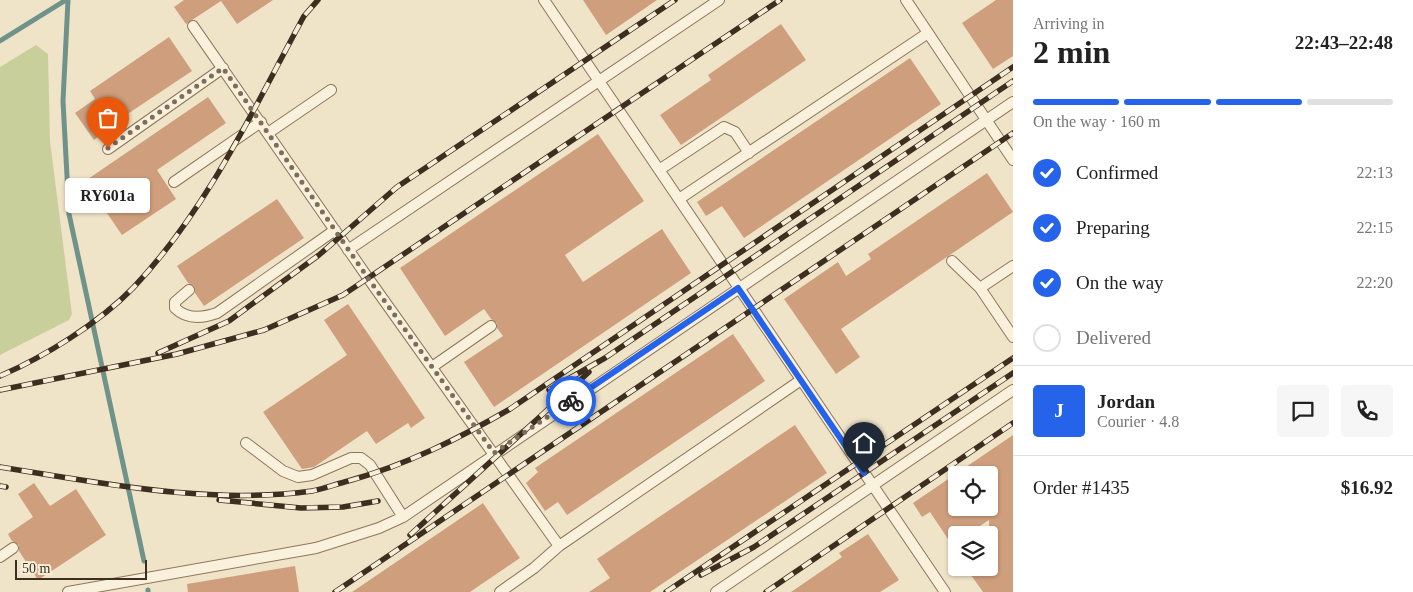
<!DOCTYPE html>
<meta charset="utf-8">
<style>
body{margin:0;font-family:"Times New Roman",serif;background:#f6f6f6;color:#222;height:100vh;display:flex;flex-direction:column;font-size:19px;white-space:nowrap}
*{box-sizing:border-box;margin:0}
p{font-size:16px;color:#767676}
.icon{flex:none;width:28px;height:28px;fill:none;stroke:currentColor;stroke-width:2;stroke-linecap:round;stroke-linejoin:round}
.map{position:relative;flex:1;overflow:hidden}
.sheet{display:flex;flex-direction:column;background:#fff;width:400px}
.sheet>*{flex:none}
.tools{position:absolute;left:948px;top:466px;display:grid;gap:10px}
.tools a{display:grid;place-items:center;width:50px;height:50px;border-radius:5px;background:#fff;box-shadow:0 1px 4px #0004;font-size:25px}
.scale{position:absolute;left:15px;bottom:12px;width:132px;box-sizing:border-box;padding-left:5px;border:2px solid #3d2e20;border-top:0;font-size:14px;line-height:18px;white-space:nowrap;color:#3d2e20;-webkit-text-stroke:4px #f7eed8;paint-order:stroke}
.pin{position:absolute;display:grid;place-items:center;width:42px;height:42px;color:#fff;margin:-51px -21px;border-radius:50% 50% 50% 0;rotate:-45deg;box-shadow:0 0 5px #0007}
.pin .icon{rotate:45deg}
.courier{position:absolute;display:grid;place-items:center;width:50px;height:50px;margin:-25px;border:4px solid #2563eb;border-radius:50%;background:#fff;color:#222;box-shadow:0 1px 6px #0007}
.bubble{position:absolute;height:35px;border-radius:5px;background:#fff;box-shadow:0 1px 4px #0004;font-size:16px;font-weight:700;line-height:35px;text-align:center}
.summary em{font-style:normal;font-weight:700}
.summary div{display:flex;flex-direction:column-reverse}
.summary{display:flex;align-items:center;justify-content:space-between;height:85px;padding:0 20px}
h1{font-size:32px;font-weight:700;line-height:38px}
.bar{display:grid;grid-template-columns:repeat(4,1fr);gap:8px 5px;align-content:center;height:60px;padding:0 20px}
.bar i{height:6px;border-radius:4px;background:#e0e0e0}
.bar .active{background:#2563eb}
.bar p{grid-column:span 4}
.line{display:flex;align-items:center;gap:12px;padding:0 20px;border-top:1px solid #e0e0e0}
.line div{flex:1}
.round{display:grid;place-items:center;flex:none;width:52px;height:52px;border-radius:5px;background:#f6f6f6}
ol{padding:0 20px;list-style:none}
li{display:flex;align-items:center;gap:15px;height:55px}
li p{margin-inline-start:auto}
li .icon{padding:5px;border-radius:50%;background:#2563eb;color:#fff;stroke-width:4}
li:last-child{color:#767676}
li i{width:28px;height:28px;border:2px solid #e0e0e0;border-radius:50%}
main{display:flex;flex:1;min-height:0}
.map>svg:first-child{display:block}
</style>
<main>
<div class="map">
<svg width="1013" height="592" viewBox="0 0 1013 592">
<rect width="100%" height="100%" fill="#f0e4c8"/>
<path fill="#c9cf9b" d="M36,45l12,9 2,87 22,173 -3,6 -69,35v-288z"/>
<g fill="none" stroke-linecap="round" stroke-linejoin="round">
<path stroke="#6f938a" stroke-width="5" d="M68,0l-5,101 6,113 75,347
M0,41l66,-41
M148,590v2"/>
</g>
<path fill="#cf9f7d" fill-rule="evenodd" d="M184,0h89l-36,24 -16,-23 -35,23 -12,-17z
M583,0h74l-51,35z
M996,0h17v56l-20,13 -31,-46z
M781,24l25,36 -125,85 -21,-30 51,-35 -3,-5z
M169,37l23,34 -87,58 1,2 -12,9 -19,-27 20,-14 -5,-8z
M910,58l31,46 -197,134 -22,-32 -16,10 -9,-14z
M208,97l18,26 -69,47 19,29 -54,36 -37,-54z
M598,134l46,67 -79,54 18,27 79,-53 29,44 -197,134 -30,-45 39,-26 -6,-8v-5l-6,-4 -7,-10 -39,27 -45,-68z
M987,173l26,39 -172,117 19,28 -24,17 -52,-75 54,-37 8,14 25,-17 -3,-5z
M277,199l27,39 -100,68 -9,-13 -1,-7 -6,-3 -11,-17z
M348,304l77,114 -14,10 -3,-5 -32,21 -9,-13 -53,36 -12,2 -39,-57 84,-57 -23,-35z
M733,334l32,47 -198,134 -9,-13 -13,9 -19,-28 12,-11 -3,-4z
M795,425l32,48 -177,119h-61l21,-14 -13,-19z
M1013,435v157h-30l-17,-24h23v-48l-23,15h-10v16l-26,-39 -8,5 -9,-14zM956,475h33v33h-33z
M34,483l16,23 26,-17 30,46 -68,45 -19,-29v-6l-7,-4 -4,-7 25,-17 -15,-23z
M483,503l37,55 -50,34h-118z
M868,534l31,46 -19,12h-89l51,-35 -3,-4z
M295,566l4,26h-111l-1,-8z"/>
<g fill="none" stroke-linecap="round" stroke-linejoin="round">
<g stroke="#8d765c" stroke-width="12">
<path id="lane" d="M544,0l401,592
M906,0l107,160
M193,26l175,252 191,268 -25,22 -34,24
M268,133l63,-43
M108,149l115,-81
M659,170l65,-43 11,5 14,21
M174,182l87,-60
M679,199l249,-166
M348,250l371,-250
M952,261l28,27
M1013,266l-33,22 33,49
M189,290l-14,12v6c12,12 28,10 42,5l118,-83
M432,367l59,-41
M246,443l37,28 15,6 14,-2 39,-17h10l9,7 33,52
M559,546l242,-166
M0,557l13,-9
M68,592l248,-44 63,-20 24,-11 610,-415
M716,592l297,-202"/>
</g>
<use href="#lane" stroke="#faf1dc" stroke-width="10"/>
<g stroke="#3d2e20" stroke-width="5.5">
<path id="rail" d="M158,353l71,-32 90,-66 78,-68 278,-187
M0,376c44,-19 99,-53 133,-88 74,-78 120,-178 171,-272l14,-16
M0,390l177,-36 87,-24 79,-35 437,-295
M549,390l56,-32 408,-277
M0,467c102,16 208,38 312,24 12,-2 24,-7 36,-10 58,-16 110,-42 162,-72l503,-342
M0,486l6,1
M219,500l82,8 42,-1 35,-6
M410,535l179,-163
M701,575l53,-28 259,-174
M335,592l678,-459
M666,592l347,-234
M766,592l247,-169"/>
</g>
<use href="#rail" stroke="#f7eed8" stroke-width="4" stroke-dasharray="11" stroke-linecap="butt"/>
</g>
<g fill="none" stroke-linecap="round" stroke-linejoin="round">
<path stroke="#7c6e5b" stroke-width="5" stroke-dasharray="0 9" d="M108,148l115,-80 145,210 126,175 77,-52"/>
<path stroke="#2563eb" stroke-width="6" d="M571,401l167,-113 126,185"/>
</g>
</svg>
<div class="tools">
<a><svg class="icon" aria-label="locate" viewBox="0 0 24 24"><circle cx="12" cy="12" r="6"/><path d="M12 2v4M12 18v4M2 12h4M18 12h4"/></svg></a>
<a><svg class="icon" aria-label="layers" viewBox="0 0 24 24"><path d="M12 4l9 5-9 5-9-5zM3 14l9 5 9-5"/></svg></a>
</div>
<div class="scale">50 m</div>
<div class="pin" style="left:108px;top:148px;background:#ea580c"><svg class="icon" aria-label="bag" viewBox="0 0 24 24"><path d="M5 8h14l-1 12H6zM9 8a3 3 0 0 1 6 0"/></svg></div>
<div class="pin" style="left:864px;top:473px;background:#1f2937"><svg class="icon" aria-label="home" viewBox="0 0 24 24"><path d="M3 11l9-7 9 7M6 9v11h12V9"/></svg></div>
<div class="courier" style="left:571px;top:401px"><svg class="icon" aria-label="bike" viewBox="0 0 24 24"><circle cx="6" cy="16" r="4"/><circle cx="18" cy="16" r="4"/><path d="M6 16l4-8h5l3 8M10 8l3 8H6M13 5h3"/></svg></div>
<div class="bubble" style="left:65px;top:178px;width:85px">RY601a</div>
</div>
<section class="sheet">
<div class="summary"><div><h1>2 min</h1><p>Arriving in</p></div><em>22:43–22:48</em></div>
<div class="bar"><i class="active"></i><i class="active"></i><i class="active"></i><i></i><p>On the way · 160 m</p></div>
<ol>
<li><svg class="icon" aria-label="check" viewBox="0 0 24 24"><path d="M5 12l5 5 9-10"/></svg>Confirmed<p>22:13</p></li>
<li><svg class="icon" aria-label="check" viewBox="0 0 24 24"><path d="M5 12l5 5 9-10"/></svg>Preparing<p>22:15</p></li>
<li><svg class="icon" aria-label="check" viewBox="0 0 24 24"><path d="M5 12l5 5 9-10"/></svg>On the way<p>22:20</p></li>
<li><i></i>Delivered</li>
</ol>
<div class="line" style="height:90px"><b class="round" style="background:#2563eb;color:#fff">J</b><div><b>Jordan</b><p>Courier · 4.8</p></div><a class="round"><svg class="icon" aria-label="chat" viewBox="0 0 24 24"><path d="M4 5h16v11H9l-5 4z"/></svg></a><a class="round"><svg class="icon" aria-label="phone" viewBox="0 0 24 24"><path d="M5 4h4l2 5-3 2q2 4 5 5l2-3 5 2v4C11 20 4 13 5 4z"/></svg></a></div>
<div class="line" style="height:65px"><div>Order #1435</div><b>$16.92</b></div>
</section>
</main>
